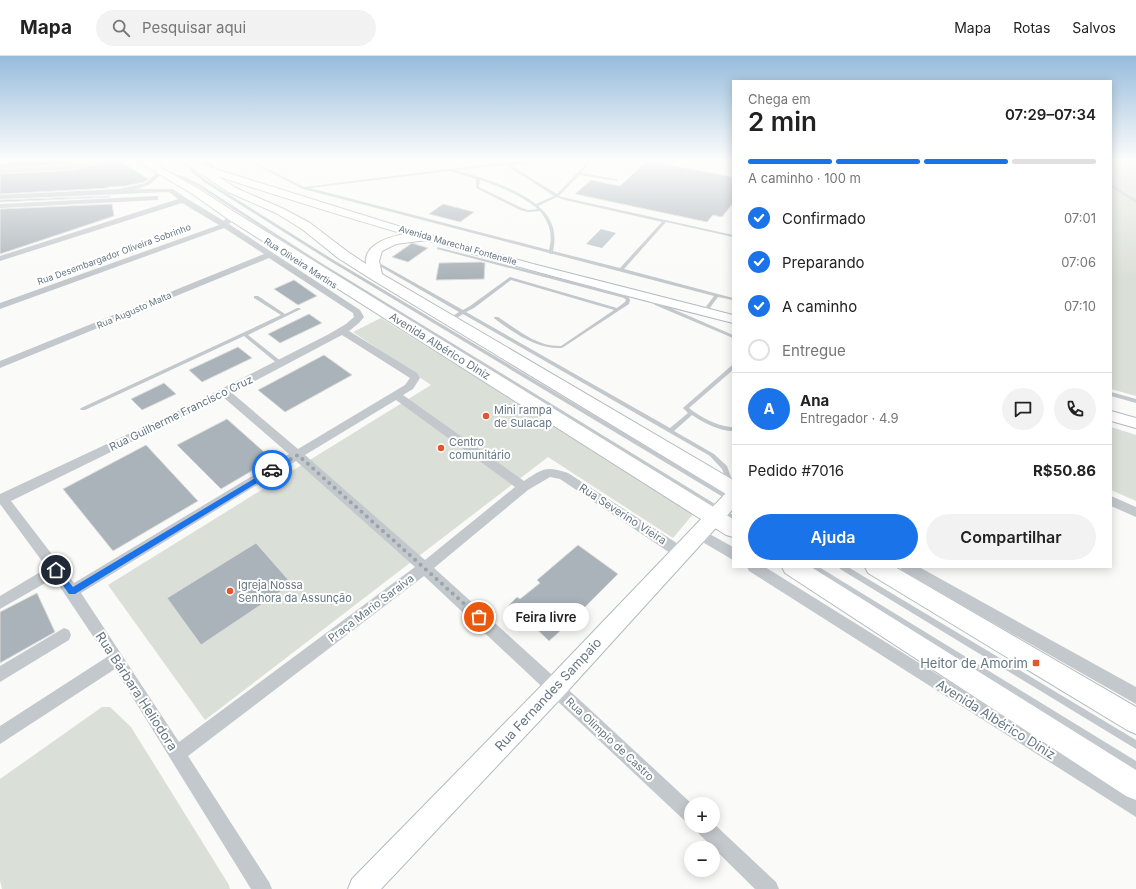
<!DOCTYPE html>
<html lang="pt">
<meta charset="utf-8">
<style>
body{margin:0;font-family:Inter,sans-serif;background:#f2f2f2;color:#222;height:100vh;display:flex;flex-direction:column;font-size:15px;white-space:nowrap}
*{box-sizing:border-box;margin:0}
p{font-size:13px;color:#767676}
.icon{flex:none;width:22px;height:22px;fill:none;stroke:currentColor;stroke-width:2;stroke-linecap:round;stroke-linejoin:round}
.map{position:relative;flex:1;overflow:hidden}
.side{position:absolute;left:732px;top:24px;width:380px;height:488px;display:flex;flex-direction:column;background:#fff;border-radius:0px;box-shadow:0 2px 10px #0003}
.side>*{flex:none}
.tools{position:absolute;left:684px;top:741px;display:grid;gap:8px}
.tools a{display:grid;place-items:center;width:36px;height:36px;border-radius:50%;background:#fff;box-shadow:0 2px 10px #0003;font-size:20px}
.pin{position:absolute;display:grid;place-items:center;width:34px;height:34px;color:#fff;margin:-17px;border:2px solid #fff;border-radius:50%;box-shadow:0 1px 4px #0007}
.courier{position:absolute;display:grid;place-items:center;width:40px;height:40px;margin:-20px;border:3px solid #1a73e8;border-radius:50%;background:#fff;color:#222;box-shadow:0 1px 5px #0007}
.bubble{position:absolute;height:28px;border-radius:14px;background:#fff;box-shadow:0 2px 10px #0003;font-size:13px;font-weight:600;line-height:28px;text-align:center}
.summary em{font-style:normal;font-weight:600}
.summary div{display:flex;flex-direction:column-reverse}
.summary{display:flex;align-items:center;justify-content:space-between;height:68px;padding:0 16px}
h1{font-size:26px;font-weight:600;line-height:30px}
.bar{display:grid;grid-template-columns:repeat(4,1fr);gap:6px 4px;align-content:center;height:48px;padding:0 16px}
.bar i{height:5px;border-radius:3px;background:#e0e0e0}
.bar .active{background:#1a73e8}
.bar p{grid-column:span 4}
.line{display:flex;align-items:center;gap:10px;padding:0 16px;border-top:1px solid #e0e0e0}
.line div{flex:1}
.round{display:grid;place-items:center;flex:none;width:42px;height:42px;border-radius:21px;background:#f2f2f2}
ol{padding:0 16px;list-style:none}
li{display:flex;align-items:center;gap:12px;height:44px}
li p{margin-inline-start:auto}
li .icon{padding:4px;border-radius:50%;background:#1a73e8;color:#fff;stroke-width:4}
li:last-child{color:#767676}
li i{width:22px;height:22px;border:2px solid #e0e0e0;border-radius:50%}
.primary-button{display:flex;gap:8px;margin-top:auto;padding:8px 16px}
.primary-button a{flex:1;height:46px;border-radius:24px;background:#1a73e8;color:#fff;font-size:16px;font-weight:600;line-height:46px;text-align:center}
.primary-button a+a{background:#f2f2f2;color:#222}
header{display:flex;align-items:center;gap:24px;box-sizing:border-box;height:56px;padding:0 20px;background:#fff;border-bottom:1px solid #e0e0e0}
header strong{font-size:19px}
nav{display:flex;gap:22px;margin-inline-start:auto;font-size:14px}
.search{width:280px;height:36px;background:#f2f2f2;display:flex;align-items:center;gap:10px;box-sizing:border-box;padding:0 14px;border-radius:22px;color:#767676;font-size:15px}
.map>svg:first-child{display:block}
</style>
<header>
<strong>Mapa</strong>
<div class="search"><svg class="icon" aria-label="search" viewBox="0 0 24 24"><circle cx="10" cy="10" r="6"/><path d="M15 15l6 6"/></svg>Pesquisar aqui</div>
<nav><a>Mapa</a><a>Rotas</a><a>Salvos</a></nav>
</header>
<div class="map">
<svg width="1136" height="833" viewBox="0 0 1136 833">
<rect width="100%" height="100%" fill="#fafaf8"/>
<path fill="#dadfd7" d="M1111,105h25v235l-25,-7z
M381,262l313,195 -21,25 -125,-81 -343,263 -97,-135 323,-200 -78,-53z
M1111,371l25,8v66l-25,-11z
M102,651h8l21,20 98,158 1,4h-228l-2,-8v-102z"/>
<path fill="#bbc7cb" d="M601,173l15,4 -14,15 -16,-4z"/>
<path fill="#aab3b9" stroke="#dcdcda" d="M16,105h71l-13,3 -74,4v-3z
M107,105h13l28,18 -4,3 -19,4 -17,1v1l-108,6v-20l74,-4z
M647,105l86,16v26l-11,14 -9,-2 -6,7 -132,-28 16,-14 29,6z
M110,140v1l-110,5v-2z
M112,148l2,12 -114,38v-45z
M443,148l31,8 -14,10 -31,-8z
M412,187l16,5 -20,14 -16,-5z
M481,206l4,1 -1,16 -48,1 3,-17z
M294,224l23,16 -19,9 -24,-16z
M309,258l13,9 -42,20 -12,-9z
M238,291l14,11 -50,24 -13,-12z
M324,299l28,20 -67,37 -27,-22z
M164,327l12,11 -34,16 -11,-11z
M227,363l45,40 -51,30 -44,-44z
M146,389l52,56 -85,50 -50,-62z
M256,487l36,41 -91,61 -34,-47z
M578,489l40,29 -41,41 -3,-3 -15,20 -10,9 -26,-25 -2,1 -13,-11 9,-9 3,2 20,-16 -3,-3z
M37,537l18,39 -55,31v-51z"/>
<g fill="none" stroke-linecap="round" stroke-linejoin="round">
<g stroke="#b3babf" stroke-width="2">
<path id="secondary" d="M193,106l205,64 135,38 200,51v8c-183,-46 -365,-96 -543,-156l-2,-2 2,-2z
M1111,355l25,7v10l-25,-7z
M733,434v19l-169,186 -183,194h-33l4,-10 196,-200 179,-187z"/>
</g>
<g stroke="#b5babe" stroke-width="2">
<path id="primary" d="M137,105h12l50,28 37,24 497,306v18l-7,-2 -498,-316 -37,-26z
M182,105h12l42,27 48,21 26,14 38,29 18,12c-4,-25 44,-34 61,-30l2,3 -2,3 -31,4 -14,7 -3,10 3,13 351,206v16l-7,-2 -355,-215 -33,-21 -36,-29 -26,-16 -48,-21z
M782,511h29l325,203v30l-10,-4 -341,-223z
M865,511h30l241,140v27l-9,-4 -259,-157z"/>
</g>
<path fill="#c3c8cc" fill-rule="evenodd" d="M204,105h4l12,11v2h-2z
M248,105h4l52,26 177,-22 54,-4h15l-2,1 -38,3 47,29 25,-26 5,-7h4l-10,12 35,6h1v2l-38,-6 -20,21 7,2 167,37v2l-67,-15 -42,47 109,29v2l-15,-3 -12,16h-4v-1l12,-16 -161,-42h-3l-1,-1 -246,-64zM506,109l48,31 -18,8c-24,-18 -53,-26 -81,-34zM450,115l26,8v9l44,22 8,2 12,-1c10,14 13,22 9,39l-239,-62zM480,124c21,7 40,15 58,29l-10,1 -6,-2 -43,-21zM557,141l8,3 97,22 -42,46 -67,-17c4,-18 0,-33 -15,-45z
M193,108l2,1 -1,6 12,9 126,79 401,239v5l-403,-242 -126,-79 -14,-11 1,-6z
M165,115l20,6 16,8 117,76 415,254v5l-417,-257 -117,-76 -16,-8 -19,-6v-2z
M1111,128l25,16v3l-25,-16z
M437,191l191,49 2,4 -1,4 -67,44c-20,1 -36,-8 -53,-19 -5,-4 -11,-7 -15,-11v-1h4c19,12 39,30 63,29l53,-36 -103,-30 -37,28 -8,4 204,116 18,-15 -5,-5 1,-1 47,-41 2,-1v5l-44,38c11,9 30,19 44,19v4c-14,0 -29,-8 -41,-16l-18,16 40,23 13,12 6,17 -1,2h-4l-6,-16 -12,-13 -247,-142 -11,7h-4v-2l11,-7 -88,-51 3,-1 89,50 7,-4 40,-29 107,31 8,-6 1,-2 -2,-2 -187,-49z
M254,240h4l27,18 12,-6h2l2,1 -53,26 34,27v2h-4l-34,-28 -159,74h-4l-1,-1 1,-1 200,-93 -27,-17z
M650,243h4l5,4 74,32v3l-78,-33 -5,-4z
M1111,336l25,7v4l-25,-7z
M810,511h9l317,194v9l-325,-201z
M839,511h9l288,173v9l-296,-180z"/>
<path fill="#c3c8cc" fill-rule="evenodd" d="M94,105h12l-32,8 -74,4v-4l74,-4z
M159,115l5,1 -15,13 -12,4h36l13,9 38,23 1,-2h6l1,2 -3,3 131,86 4,7 -5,6 -10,8 68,42 3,5 -7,11 -10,6 121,86c20,-13 21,-15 44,-8l118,76 2,4 -2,4 -5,1 -5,-1 -116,-78 -10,-2 -22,13 -94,78 148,134 110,102h-1v20l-6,-3 -261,-245 -236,180 81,126 3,7h-21l-136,-220 -115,75v-18l107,-69 -53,-79 -54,31v-13l47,-28 -47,-64v-10l186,-87 143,-73 17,-10 8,-7 -1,-4 -84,-55 -269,110v-7l264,-107 -40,-26 -224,81v-6l219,-78 -37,-22 -182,58v-5l178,-57 -9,-7 -169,7v-4l119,-6 26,-6zM342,279l68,43 -5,7 -107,64 -66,-56zM223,341l66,57 -215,129 -63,-82zM396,344l119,87 -90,73 -120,-105zM296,405l119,106 -236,175 -98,-149z
M155,140h3v4l-158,8v-4z
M1111,440l25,11v10l-25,-11z
M699,472l34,19v13l-39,-23 -2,-4 2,-4z
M747,511h18l371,231v19l-387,-246z
M900,511h19l217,120v17l-234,-133z
M64,572l5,2 2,5 -2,5 -69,42v-16z
M713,767l63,59 3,7h-24l-58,-57 -3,-6h19z"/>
<use href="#secondary" fill="#fff" fill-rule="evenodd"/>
<use href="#primary" fill="#fff" fill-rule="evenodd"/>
</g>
<linearGradient id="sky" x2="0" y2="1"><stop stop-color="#96bcdc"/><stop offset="0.47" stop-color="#fdfdfc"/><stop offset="1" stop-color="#fdfdfc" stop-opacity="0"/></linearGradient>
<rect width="1136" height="222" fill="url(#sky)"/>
<path fill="#1a73e8" d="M272,412l3,1v3l-200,122h-6l-17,-24 4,-3 2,1 15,19z"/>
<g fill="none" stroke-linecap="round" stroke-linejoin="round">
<path stroke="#99a4ac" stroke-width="4" stroke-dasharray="0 7.2" d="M272,414l26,-15 181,162"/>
</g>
<g fill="#e4572e" stroke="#fff" stroke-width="1.5">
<circle cx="486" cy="360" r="4"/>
<circle cx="441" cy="392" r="4"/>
<circle cx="230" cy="535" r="4"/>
<rect x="1032" y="603" width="8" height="8" rx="2"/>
</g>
<g text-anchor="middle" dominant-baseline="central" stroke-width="4" stroke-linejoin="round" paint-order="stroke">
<g font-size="9" fill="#657683" stroke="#fff">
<text transform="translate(458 189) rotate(16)">Avenida Marechal Fontenelle</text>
<text transform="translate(114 198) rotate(-20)">Rua Desembargador Oliveira Sobrinho</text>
<text transform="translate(301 207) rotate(33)">Rua Oliveira Martins</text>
<text transform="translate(134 254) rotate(-23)">Rua Augusto Malta</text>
</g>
<g font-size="11" fill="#657683" stroke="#fff">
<text transform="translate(440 290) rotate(32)">Avenida Albérico Diniz</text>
<text transform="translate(181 357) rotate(-26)">Rua Guilherme Francisco Cruz</text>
<text transform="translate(623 458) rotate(33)">Rua Severino Vieira</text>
<text transform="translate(371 552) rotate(-37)">Praça Mario Saraiva</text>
<text transform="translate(610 683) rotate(43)">Rua Olímpio de Castro</text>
</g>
<g font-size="11" fill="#657683" stroke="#fff" text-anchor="start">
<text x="494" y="354">Mini rampa<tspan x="494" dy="13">de Sulacap</tspan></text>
<text x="449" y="386">Centro<tspan x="449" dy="13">comunitário</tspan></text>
<text x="238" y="529">Igreja Nossa<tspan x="238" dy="13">Senhora da Assunção</tspan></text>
</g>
<g font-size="13" fill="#657683" stroke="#fff" text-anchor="end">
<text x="1028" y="607">Heitor de Amorim</text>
</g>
<g font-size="13" fill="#657683" stroke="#fff">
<text transform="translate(137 635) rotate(57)">Rua Bárbara Heliodora</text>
<text transform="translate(548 638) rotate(-47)">Rua Fernandes Sampaio</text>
<text transform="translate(996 663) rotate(32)">Avenida Albérico Diniz</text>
</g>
</g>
</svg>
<div class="tools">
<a>+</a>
<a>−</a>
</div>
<div class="pin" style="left:479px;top:561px;background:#ea580c"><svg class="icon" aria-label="bag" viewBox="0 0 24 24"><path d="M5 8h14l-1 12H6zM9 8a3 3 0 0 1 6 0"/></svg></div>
<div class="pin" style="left:56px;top:514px;background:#1f2937"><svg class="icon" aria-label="home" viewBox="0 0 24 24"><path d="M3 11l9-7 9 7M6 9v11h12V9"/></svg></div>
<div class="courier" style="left:272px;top:414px"><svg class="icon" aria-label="car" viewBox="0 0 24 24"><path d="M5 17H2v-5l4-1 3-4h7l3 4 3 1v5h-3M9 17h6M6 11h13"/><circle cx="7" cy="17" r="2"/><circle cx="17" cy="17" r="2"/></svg></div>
<div class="bubble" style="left:503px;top:547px;width:86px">Feira livre</div>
<section class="side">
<div class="summary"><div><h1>2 min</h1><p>Chega em</p></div><em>07:29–07:34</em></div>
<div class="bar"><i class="active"></i><i class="active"></i><i class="active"></i><i></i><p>A caminho · 100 m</p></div>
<ol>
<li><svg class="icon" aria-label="check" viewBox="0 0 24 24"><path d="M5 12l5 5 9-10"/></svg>Confirmado<p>07:01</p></li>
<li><svg class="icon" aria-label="check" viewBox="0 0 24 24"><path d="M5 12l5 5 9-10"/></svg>Preparando<p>07:06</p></li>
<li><svg class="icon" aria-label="check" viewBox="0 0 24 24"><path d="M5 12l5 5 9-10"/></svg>A caminho<p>07:10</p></li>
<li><i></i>Entregue</li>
</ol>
<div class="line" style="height:72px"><b class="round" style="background:#1a73e8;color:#fff">A</b><div><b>Ana</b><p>Entregador · 4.9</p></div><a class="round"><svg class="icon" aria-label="chat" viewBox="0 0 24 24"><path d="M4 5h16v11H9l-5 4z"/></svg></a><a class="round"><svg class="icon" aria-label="phone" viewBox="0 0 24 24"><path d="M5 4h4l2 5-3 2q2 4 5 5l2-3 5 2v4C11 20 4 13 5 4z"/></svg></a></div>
<div class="line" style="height:52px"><div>Pedido #7016</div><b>R$50.86</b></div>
<div class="primary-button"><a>Ajuda</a><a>Compartilhar</a></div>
</section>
</div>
